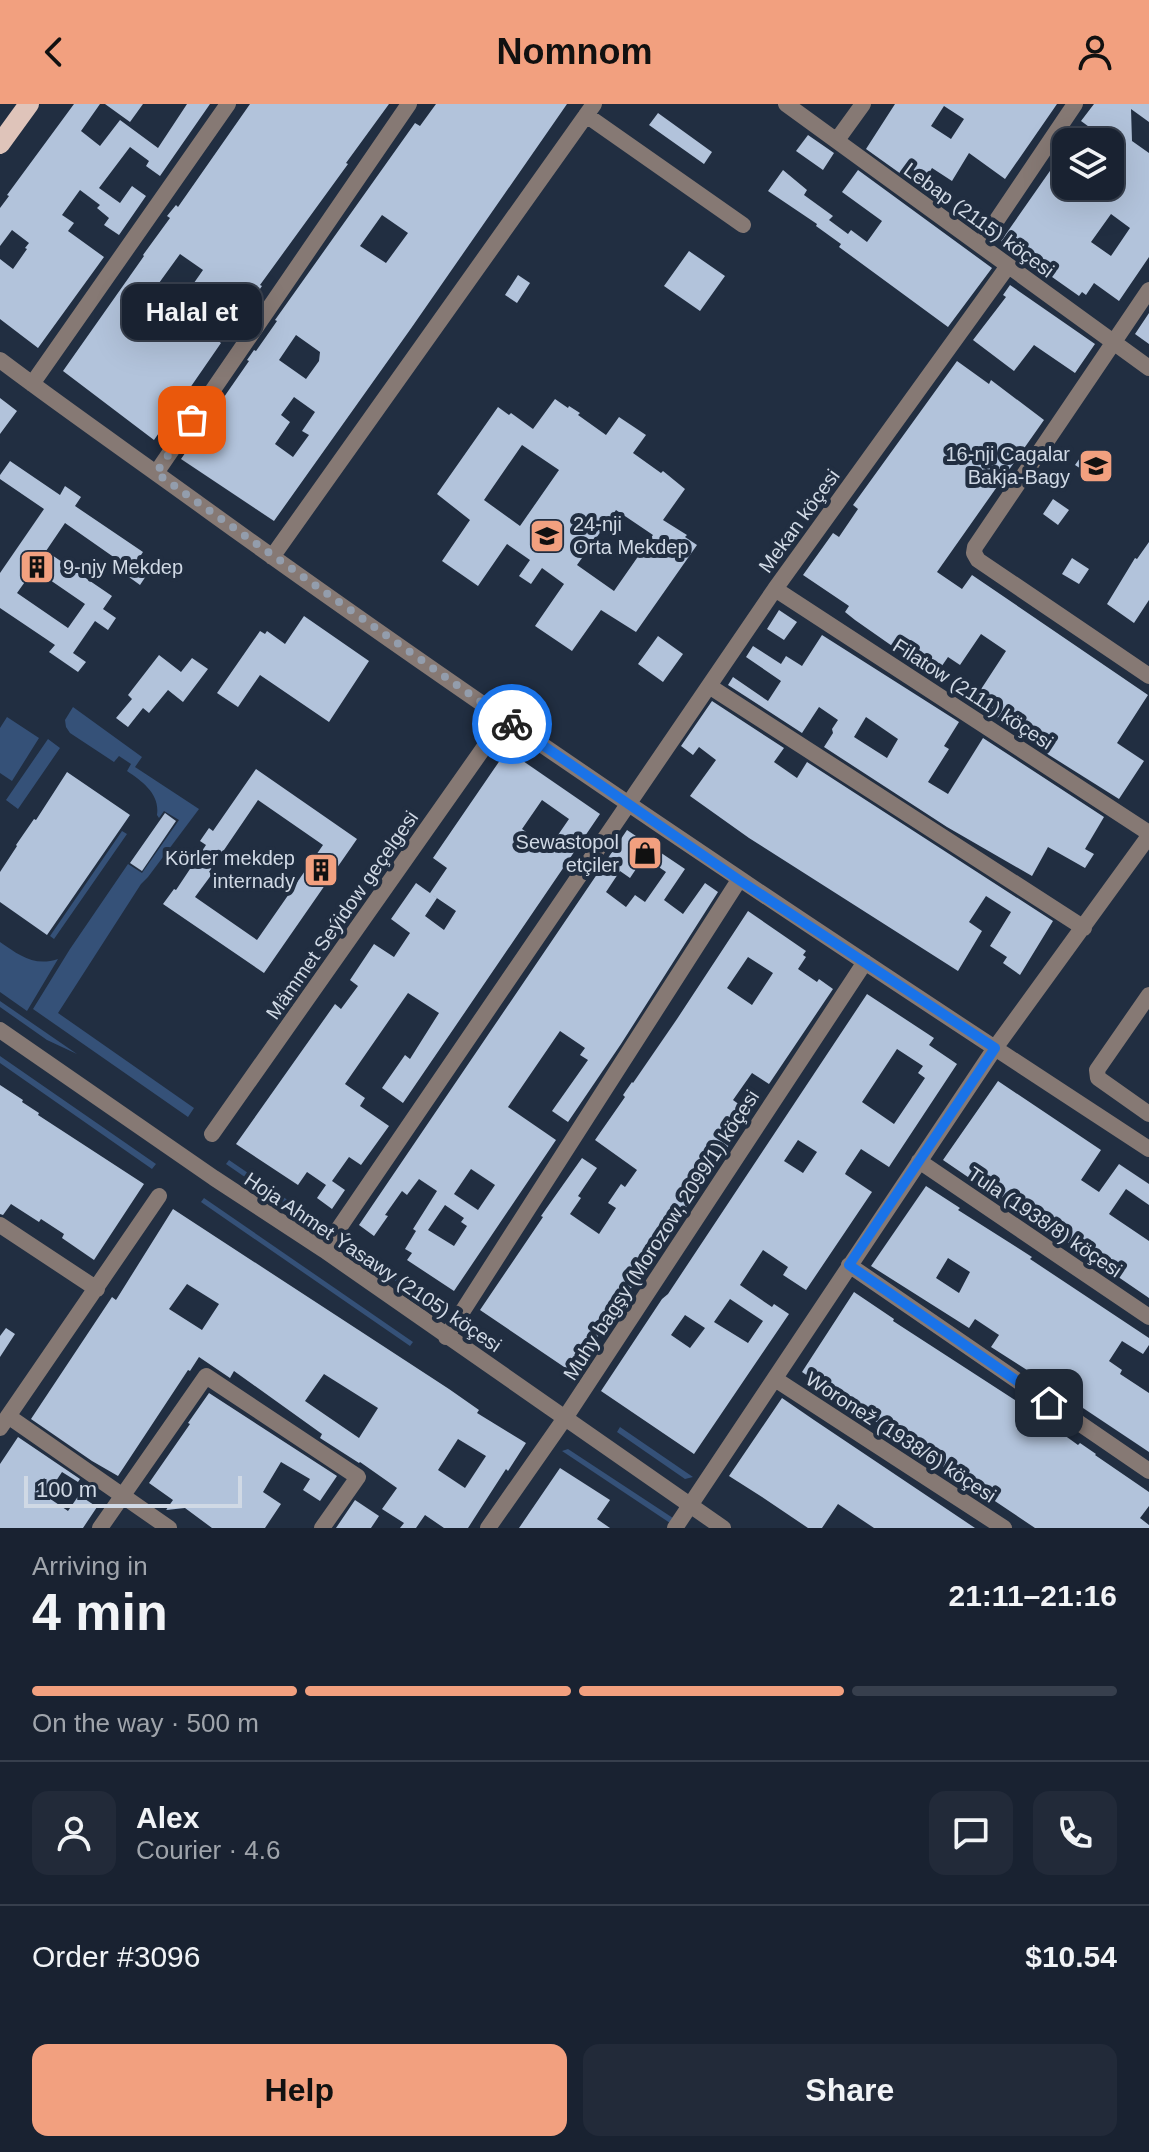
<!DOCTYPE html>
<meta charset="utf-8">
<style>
body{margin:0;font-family:Helvetica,sans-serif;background:#222a39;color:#f1f3f6;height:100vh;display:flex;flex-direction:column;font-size:30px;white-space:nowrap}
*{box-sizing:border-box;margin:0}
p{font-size:26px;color:#9fa4ab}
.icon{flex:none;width:44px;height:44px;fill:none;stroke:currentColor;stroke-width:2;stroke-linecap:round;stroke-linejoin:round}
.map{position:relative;height:1424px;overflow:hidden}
.side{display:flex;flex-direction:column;background:#192231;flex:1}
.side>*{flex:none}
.fabs{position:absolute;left:1052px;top:24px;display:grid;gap:16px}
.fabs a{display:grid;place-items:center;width:72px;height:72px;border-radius:16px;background:#192231;box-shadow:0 8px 32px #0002,0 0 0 2px #373f4d;font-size:40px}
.scale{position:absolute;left:24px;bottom:20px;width:218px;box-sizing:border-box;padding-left:8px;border:4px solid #d0d9e5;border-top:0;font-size:22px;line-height:28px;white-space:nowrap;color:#d0d9e5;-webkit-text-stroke:6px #212e41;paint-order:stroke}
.pin{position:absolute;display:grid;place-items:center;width:68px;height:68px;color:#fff;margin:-34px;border-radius:16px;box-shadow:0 4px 12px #0006}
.courier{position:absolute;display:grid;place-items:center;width:80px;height:80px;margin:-40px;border:6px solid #1a73e8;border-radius:50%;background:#fff;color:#222;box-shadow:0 2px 10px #0007}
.bubble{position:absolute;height:56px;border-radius:16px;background:#192231;box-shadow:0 8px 32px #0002,0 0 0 2px #373f4d;font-size:26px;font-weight:700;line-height:56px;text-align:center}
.overview em{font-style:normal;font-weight:700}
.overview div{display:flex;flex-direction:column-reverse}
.overview{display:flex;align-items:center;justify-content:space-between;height:136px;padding:0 32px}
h1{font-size:52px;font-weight:700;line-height:60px}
.bar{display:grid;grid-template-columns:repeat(4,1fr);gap:12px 8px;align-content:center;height:96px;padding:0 32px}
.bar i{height:10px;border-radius:6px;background:#373f4d}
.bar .current{background:#f2a07f}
.bar p{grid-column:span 4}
.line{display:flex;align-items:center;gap:20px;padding:0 32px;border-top:2px solid #373f4d}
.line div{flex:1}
.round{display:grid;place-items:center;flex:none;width:84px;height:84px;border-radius:16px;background:#222a39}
.button{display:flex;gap:16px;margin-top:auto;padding:16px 32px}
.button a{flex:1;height:92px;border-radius:16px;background:#f2a07f;color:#111;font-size:32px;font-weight:700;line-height:92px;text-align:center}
.button a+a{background:#222a39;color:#f1f3f6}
header{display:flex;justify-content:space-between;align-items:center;height:104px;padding:0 32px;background:#f2a07f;color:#111;font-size:36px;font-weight:700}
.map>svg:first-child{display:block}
</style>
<header><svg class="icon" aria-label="back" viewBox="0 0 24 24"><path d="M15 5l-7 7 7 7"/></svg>Nomnom<svg class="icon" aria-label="person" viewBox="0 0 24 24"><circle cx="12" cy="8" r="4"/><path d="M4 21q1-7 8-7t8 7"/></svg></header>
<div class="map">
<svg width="1149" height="1424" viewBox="0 0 1149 1424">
<rect width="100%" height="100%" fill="#212e41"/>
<path fill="#355178" d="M73,603l69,50 -7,10 64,42 -51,68 -7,7 -83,129 136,95 -6,9 -155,-108 37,-60 58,-85 14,9 37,-53 -15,-9 -5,7 -2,-3c3,-21 -14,-33 -30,-44l4,-7 -12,-8 -5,6 -44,-29 -4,-6 -1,-7z
M7,613l32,21 -27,43 -12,-8v-45z
M48,635l12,9 -42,61 -12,-9z
M122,727l5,3 -73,105 -4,-3z
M0,838c19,13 34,25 58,17l-31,52 -27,-19z
M0,897l77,53 -30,-14 -47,-33z
M0,952l156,108 -4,5 -152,-106z
M229,1056l98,67 -3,5 -98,-68z
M204,1094l209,144 -3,4 -209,-144z
M345,1135l103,70 -8,2 -93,-63z
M620,1323l73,50 -8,2 -68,-47z
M568,1345l108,71 -3,5 -111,-74z"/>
<path fill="#b2c3db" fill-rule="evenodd" d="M74,0h26l-19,27 19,15 20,-26 38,28 29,-44h23l-50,72 -14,-10 3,-5 -19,-14 -31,41 21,15 12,-17 14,10 -27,39 -15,-10 5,-7 -12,-10 3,-3 -20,-15 -18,25 12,8 -6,8 36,26 -66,91 -38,-29v-60l13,10 14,-20 -2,-1 4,-5 -17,-13 -12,16v-38l9,-12 -2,-1z
M105,0h38l-13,18z
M250,0h139l-43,59 2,1 -88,121 2,1 -23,33 -38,-26 -16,22 36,28 -67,97 -91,-69 81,-115 -1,-1 27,-37 -3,-2 9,-11 2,2zM180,150l23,16 -21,30 -23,-17z
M436,0h131l-155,223 -138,194 -93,-62 68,-98 -2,-1 7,-10 2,1 21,-30 -2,-1 140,-197 5,3zM382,111l26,18 -22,30 -26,-17zM296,231l24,17 -1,9 -13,18 -27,-19zM294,293l21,15 -13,19 7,4 -16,22 -18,-13 15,-22 -9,-7z
M895,0h162l-52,75 -36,-26 -17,28 -20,-13 -6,10 -19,-12 -6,8 -35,-25zM944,2l20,13 -13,20 -20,-13z
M1094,0h55v18l-18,-13 1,32 17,12v104l-30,44 -25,-18 -8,12 -4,-3 -3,4 -78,-55 65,-93v38h44v-44h-18v-13l-11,-8zM1111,110l19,14 -19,28 -20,-14z
M658,9l54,39 -8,12 -55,-39z
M808,31l26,18 -11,17 -27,-19z
M783,66l24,20 -3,5 29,21 -4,4 19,14 3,-4 16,12 15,-21 -40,-29 16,-22 134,98 -44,59 -109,-80 2,-3 -25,-18 1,-2 -49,-33z
M966,97l17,12 -8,10 -17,-11z
M689,147l36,25 -25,35 -36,-25z
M518,171l12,8 -13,20 -12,-8z
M1010,181l85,59 -20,29 -41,-28 -20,26 -41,-31 33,-43 -3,-2z
M1149,209v31l-14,-10z
M957,257l32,23 2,-4 53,40 -107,152 25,17 10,-14 176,120 -31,48 27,18 -25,38 -70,-44 -75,-55 32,-49 -25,-17 -21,31 -12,-8 -13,19 -80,-56 -10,-8 4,-6 -46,-31 30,-42 6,4 19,-28 -5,-4z
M0,294l17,13 -17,23z
M555,295l13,9 1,-2 11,7 -2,2 28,20 13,-18 27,18 -13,18 28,20 2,-2 22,18 -22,31 24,15 -2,2 12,8 -61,87 -35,-22 -29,41 -37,-25 29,-42 -22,-16 -11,16 -12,-8 11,-16 -23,-16 -29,42 -36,-25 28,-41 -33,-26 61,-87 11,8 2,-2 22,16zM522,341l37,25 -39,56 -36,-26zM616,406l37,25 -39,56 -37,-26z
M1085,347l17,11 -10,14 -17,-11z
M10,357l50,34 5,-9 16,11 -6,9 68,46 -8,12 13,9 -8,12 -29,-21 4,-6 -50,-35 -19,28 66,45 -9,13 13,9 -8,12 -13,-9 -22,32 13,9 -8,10 -29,-20 6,-7 -55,-37v-35l44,-64 -44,-30v-4zM34,465l51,35 -17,24 -51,-35z
M1053,395l16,11 -11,15 -15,-11z
M1149,438v58l-15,23 -27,-19 28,-46 2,1z
M1072,454l17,11 -10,15 -17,-10z
M779,506l18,12 -13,18 -17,-11z
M304,512l65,45 -40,61 -69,-47 -22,32 -21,-14 43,-62 5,3 2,-3 18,13z
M822,531l137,87 -15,24 5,3 -21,33 20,12 35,-56 121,79 -19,32 9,5 -9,14 -37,-21 -16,29 -85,-49 -123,-80 9,-14 -1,-4 6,-9 -19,-13 -17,26 -74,-48 5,-8 35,24 13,-20 -35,-24 7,-11 28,18 5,-8 16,10zM866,613l32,22 -11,19 -33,-21z
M658,532l25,18 -20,28 -25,-18z
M159,551l22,17 11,-14 16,11 -25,33 -15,-12 -19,23 -6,-5 -15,19 -12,-9 16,-19 -4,-4z
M712,597l72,47 -10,14 23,16 10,-16 246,159 -33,54 -17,-12 4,-6 -17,-11 21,-34 -25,-16 -17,26 13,9 -24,40 -209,-133 -59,-42 26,-36 -17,-13 -6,8 -12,-9z
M507,646l93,64 -197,289 -21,-15 23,-33 5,4 29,-46 -31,-20 -63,91 20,14 -5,8 29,20 -28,39 -12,-8 -17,24 13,9 -13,19 -15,-11 9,-13 -19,-13 -9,13 -62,-41 99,-140 6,5 17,-23 -8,-6 24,-36 20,13 16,-24 -19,-14 25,-36 14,10 17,-25 -14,-10zM542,696l27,19 -20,29 -27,-19zM431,790l25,17 -12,19 -19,-14 12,-18z
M256,665l101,70 -93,134 -101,-69 11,-15 2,1 30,-45 -6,-4 9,-13 4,3zM258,696l65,45 -66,95 -62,-43 17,-23 -3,-2z
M67,668l63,43 -83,120 -47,-33v-30l17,-26 -1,-1 18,-26 2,1z
M165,709l11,8 -34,50 -12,-8z
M627,726l58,39 -21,31 19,14 22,-31 13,9 -97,152 -53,78 -16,-11 36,-51 -8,-5 5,-7 -25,-17 -52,76 48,33 -102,151 -47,-31 5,-7 -7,-4 11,-18 -3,-2 24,-38 -18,-12 -12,16 -5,-4 -17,24 3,1 -14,20 -15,-11zM644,753l22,15 -21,30 -10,-7 -9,12 -20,-15 14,-21 10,7zM471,1065l24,16 -17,25 -24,-16zM445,1101l19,13 -3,4 6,4 -13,20 -26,-16z
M748,807l58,40 -3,4 3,2 -8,12 19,13 2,-3 14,10 -64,95 -17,-11 -19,27 18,13 -178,260 -93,-63 63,-93 -2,-1 41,-58 15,10 -19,28 3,2 -11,16 29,20 17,-26 -8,-5 13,-19 4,3 12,-17 -42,-30 30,-43 -2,-2 9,-13 1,1 44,-64zM748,853l25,16 -21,32 -25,-17z
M867,890l67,44 -5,7 28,19 -68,103 -28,-18 -14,21 -2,4 27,18 -66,98 -23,-15 5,-8 -25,-17 -23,35 32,22 2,-3 15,10 -95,140 -93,-63 61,-92 6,-5zM897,945l26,17 -5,7 7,5 -31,46 -32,-22zM798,1036l19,12 -14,21 -19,-12zM730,1195l33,22 -15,22 -34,-21zM685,1211l20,13 -15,20 -19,-13z
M998,977l103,69 -20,30 18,12 20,-28 30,20v21l-23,-16 -17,25 40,27v57l-117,-80 -1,2 -88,-60z
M0,981l23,15 -1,2 17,11 -1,2 106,69 -50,76 -32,-22 2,-4 -23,-15 -2,3 -28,-18 -8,11 -3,-1z
M926,1082l34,22 -2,2 74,47 -2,2 119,79v7l-6,9 -21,-13 -13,20 13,9 -2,4 29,19v59l-87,-58 1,-1 -72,-46 8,-12 -24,-16 -6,9 -98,-62zM948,1154l22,14 -11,21 -23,-15z
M173,1105l276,180 30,21 -2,3 49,30 -18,28 -2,-2 -38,59h-24l-19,-13 -9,13h-16l4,-5 -22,-14 15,-21 -37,-26 -1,1 -39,-25 2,-4 -88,-63 -4,7 -31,-21 -9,14 -2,-1 -70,106 -26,-15 -61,-42 81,-122 4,3zM187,1180l32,20 -17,26 -33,-21zM324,1270l54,34 -19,30 -54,-37zM458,1335l28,17 -21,32 -27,-18z
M854,1188l40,27 -1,2 128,83 57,41 2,-2 16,11 -1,1 54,37v14l-9,12 9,7v3h-114l-233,-156z
M6,1224l9,6 -15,23v-21z
M209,1289l128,83 -17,25 -17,-11 7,-11 -29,-17 -18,30 18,12 -16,24h-53l-27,-20 -19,2 7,-10 -24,-17 41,-59 -2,-1z
M782,1294l32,22 161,108h-101l-36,-24 -16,24h-14l-43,-29 -36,-23z
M18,1333l62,42 -2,3 -16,-10 -16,24 22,15 11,-16 18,12 -14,21h-83v-64z
M560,1364l50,32 -13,19 13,9h-91z
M355,1396l24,16 -8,12h-35z"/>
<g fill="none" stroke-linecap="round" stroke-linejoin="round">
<path stroke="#867974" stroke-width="16" d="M786,0l363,264
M586,11l157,110
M837,36l26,-36
M980,141l95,-141
M1149,186l-174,257 -1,6 4,7 171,116
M0,256c69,52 140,101 210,152 307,221 622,430 939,637
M32,280l196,-280
M156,369l253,-369
M272,453l322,-453
M775,485l374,244
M709,582l375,242
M1149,891l-52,75 1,8 51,36
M0,926l214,148 110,72 399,278
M212,1030l292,-415
M919,1057l230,156
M0,1121l97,64
M324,1146l451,-661 233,-323
M849,1161l300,206
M446,1233l293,-457
M775,1275l229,149
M8,1312l161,112
M0,1324l159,-232
M100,1424l106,-152 152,101 -36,51
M488,1424l77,-110 300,-456
M675,1424l320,-480 154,-212"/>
<path stroke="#dfc4ba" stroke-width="20" d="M0,40l29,-40"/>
</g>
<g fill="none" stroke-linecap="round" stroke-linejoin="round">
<path stroke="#939dac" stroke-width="8" stroke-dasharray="0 14.4" d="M192,316l-36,53 356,251"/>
<path stroke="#1a73e8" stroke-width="10" d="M512,620l227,156 256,168 -146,217 200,138"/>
</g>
<defs>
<g id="school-square" transform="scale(1.8)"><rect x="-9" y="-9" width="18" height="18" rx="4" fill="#f2a07f" stroke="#212e41"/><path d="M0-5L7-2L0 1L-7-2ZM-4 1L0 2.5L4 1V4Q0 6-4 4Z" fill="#111"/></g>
<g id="building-square" transform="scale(1.8)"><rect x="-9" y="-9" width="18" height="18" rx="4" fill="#f2a07f" stroke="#212e41"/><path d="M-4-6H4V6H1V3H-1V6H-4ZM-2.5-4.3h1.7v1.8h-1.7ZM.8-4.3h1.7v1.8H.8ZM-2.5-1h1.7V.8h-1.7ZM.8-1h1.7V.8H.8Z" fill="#111"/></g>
<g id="shop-square" transform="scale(1.8)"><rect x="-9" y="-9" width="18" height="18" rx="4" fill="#f2a07f" stroke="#212e41"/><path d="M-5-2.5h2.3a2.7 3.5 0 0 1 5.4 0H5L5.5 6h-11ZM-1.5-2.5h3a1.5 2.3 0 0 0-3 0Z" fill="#111"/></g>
</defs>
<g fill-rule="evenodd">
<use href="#school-square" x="1096" y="362"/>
<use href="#school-square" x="547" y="432"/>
<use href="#building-square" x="37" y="463"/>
<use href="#shop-square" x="645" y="749"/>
<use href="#building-square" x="321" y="766"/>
</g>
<g text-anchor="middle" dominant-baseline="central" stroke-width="8" stroke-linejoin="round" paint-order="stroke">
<g font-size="20" fill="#d0d9e5" stroke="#212e41">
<text transform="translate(979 116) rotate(36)">Lebap (2115) köçesi</text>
<text transform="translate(799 417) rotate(-54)">Mekan köçesi</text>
<text transform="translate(973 590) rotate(33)">Filatow (2111) köçesi</text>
<text transform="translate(342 811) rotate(-55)">Mämmet Seýidow geçelgesi</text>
<text transform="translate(1045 1118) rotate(34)">Tula (1938/8) köçesi</text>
<text transform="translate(661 1131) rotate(-57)">Muhy bagşy (Morozow, 2099/1) köçesi</text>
<text transform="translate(373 1158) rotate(34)">Hoja Ahmet Ýasawy (2105) köçesi</text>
<text transform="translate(901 1333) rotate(33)">Woronež (1938/6) köçesi</text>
</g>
<g font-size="20" fill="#d0d9e5" stroke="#212e41" text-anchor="end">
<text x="1070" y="350">16-nji Cagalar<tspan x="1070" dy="23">Bakja-Bagy</tspan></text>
<text x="573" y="420" text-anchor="start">24-nji<tspan x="573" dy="23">Orta Mekdep</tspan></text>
<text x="63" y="463" text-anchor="start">9-njy Mekdep</text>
<text x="619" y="738">Sewastopol<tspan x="619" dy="23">etçiler</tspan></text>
<text x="295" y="754">Körler mekdep<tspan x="295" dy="23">internady</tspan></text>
</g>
</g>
</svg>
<div class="fabs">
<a><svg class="icon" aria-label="layers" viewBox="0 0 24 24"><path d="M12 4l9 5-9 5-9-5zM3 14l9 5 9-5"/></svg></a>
</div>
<div class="scale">100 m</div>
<div class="pin" style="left:192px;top:316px;background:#ea580c"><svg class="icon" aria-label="bag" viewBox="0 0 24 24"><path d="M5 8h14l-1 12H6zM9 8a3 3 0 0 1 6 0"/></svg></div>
<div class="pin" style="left:1049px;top:1299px;background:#1f2937"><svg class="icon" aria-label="home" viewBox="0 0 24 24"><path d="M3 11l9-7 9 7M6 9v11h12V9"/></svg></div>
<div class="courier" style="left:512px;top:620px"><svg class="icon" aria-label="bike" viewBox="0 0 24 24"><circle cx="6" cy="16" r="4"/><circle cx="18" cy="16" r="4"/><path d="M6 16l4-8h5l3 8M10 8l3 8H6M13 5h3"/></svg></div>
<div class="bubble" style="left:122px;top:180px;width:140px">Halal et</div>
</div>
<section class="side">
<div class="overview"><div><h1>4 min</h1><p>Arriving in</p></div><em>21:11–21:16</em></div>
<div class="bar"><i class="current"></i><i class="current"></i><i class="current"></i><i></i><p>On the way · 500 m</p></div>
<div class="line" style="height:144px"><a class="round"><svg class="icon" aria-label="person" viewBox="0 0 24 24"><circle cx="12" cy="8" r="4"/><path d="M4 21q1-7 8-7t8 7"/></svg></a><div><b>Alex</b><p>Courier · 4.6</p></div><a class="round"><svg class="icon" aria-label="chat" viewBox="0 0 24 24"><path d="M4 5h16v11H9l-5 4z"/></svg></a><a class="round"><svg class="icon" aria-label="phone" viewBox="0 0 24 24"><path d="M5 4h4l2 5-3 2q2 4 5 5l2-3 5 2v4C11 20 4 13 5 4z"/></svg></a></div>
<div class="line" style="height:104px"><div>Order #3096</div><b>$10.54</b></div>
<div class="button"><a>Help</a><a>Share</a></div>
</section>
